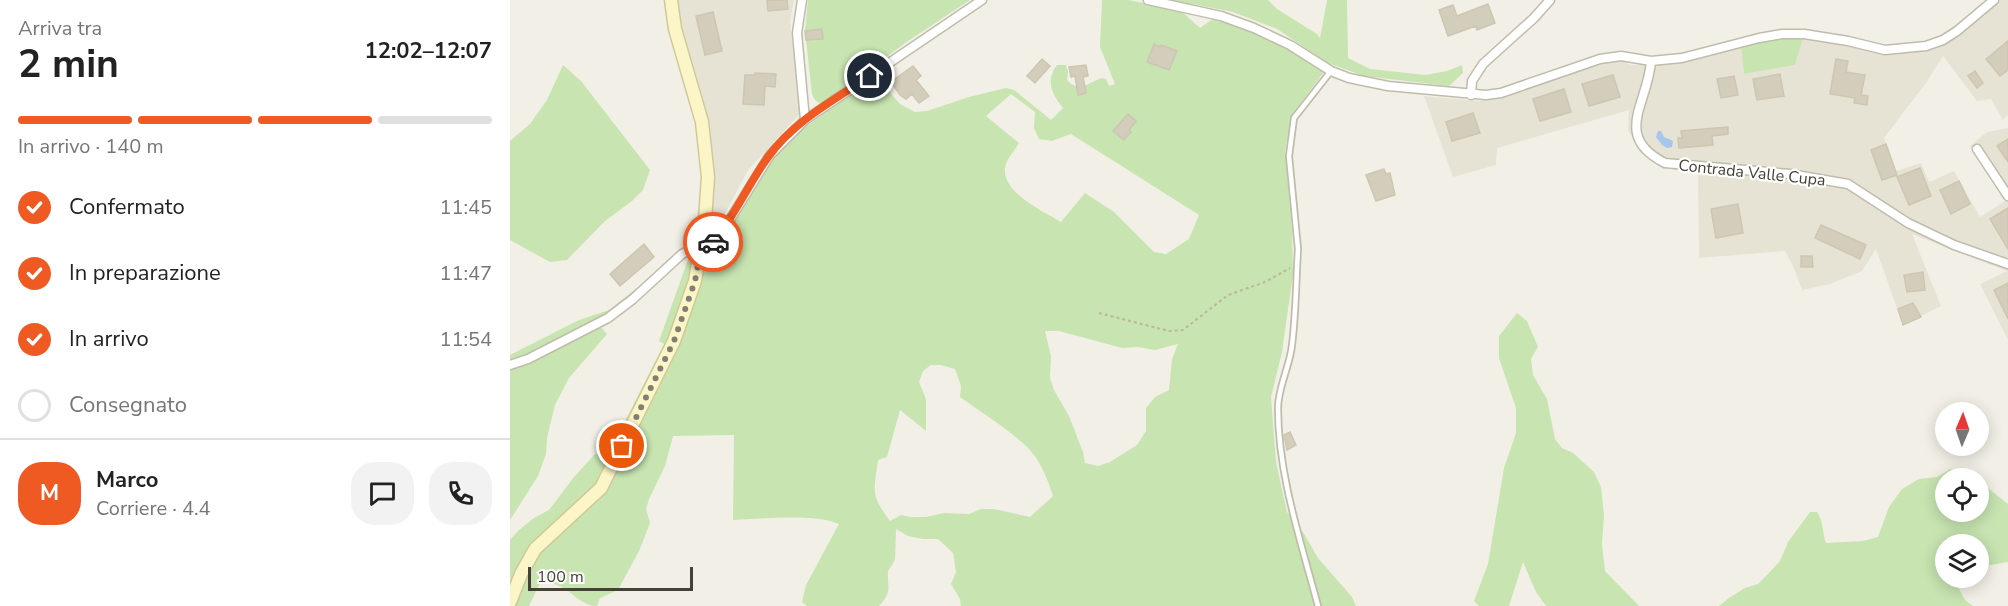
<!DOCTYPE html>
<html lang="it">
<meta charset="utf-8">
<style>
body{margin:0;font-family:"Nunito Sans",sans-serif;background:#f2f2f2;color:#222;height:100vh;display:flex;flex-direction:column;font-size:22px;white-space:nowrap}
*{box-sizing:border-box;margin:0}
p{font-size:20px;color:#767676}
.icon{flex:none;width:33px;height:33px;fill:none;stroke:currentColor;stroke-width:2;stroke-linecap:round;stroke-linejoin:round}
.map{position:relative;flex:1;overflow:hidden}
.drawer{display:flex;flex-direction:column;background:#fff;width:510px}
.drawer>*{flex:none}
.needle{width:39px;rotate:2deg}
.buttons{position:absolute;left:1425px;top:402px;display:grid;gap:12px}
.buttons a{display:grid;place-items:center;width:54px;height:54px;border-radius:50%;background:#fff;box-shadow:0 3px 15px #0003;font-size:30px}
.scale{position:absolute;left:18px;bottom:15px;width:165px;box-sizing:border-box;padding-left:6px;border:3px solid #454136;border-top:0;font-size:16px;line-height:21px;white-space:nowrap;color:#454136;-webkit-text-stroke:4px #fff;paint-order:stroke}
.pin{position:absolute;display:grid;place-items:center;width:51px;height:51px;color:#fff;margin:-26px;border:3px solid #fff;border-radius:50%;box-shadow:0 2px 6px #0007}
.courier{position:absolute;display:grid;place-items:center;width:60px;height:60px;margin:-30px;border:4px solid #ee5a22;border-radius:50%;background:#fff;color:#222;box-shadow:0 2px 8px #0007}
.headline em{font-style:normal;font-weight:700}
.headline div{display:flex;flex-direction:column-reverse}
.headline{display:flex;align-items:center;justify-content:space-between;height:102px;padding:0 18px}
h1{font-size:39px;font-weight:700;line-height:45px}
.bar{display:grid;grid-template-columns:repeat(4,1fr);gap:9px 6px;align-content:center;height:72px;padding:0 18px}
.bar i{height:8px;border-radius:4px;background:#e0e0e0}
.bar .selected{background:#ee5a22}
.bar p{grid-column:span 4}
.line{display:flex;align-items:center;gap:15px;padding:0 18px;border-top:2px solid #e0e0e0}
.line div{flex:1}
.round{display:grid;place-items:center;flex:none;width:63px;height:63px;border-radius:24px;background:#f2f2f2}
ol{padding:0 18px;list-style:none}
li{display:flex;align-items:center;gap:18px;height:66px}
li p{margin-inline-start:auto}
li .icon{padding:6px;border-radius:50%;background:#ee5a22;color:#fff;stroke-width:4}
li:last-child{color:#767676}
li i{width:33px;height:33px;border:3px solid #e0e0e0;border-radius:50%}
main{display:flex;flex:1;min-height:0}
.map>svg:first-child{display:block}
</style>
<main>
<section class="drawer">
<div class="headline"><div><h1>2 min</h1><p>Arriva tra</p></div><em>12:02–12:07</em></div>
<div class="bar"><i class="selected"></i><i class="selected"></i><i class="selected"></i><i></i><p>In arrivo · 140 m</p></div>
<ol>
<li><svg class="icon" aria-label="check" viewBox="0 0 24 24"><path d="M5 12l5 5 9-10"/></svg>Confermato<p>11:45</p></li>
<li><svg class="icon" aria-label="check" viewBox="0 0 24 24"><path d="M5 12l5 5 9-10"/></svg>In preparazione<p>11:47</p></li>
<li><svg class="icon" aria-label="check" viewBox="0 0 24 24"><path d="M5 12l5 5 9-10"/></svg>In arrivo<p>11:54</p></li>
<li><i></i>Consegnato</li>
</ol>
<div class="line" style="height:108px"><b class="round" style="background:#ee5a22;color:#fff">M</b><div><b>Marco</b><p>Corriere · 4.4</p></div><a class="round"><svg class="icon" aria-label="chat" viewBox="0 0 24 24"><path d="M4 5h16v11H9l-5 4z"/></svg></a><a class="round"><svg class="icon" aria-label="phone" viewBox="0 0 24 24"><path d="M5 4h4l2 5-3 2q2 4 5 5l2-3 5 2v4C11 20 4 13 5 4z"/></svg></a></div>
</section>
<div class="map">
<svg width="1498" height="606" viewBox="0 0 1498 606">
<rect width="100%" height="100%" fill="#f2f0e6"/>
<path fill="#e6e3d5" d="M168,0h116l-4,22 10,92 -52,56 -32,61 -7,1 1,-87 -5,-38 -22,-73 -6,-28z
M1490,0h8v115l-5,5 -12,-21 -14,2 -34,-45 -17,27 -42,55 12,33 25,-8 8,19 25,-11 26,46 27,-17 -37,-54 17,-14 21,-4v212l-28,-56 27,-13 -95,-37 29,72 -38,19 -27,-76 -14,22 -32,13 -28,6 -9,-24 -8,-15 -86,7 -1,-85 -36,-5 -22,-16 -12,-22 1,-20 -132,38 -1,17 -43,12 -29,-81 54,5 110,-35 30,-6 14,5h23l86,-18 3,27 51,-9 8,-27 81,15 53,-7 18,-9z"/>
<path fill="#c7e4b1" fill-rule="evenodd" d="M298,0h162l-62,41 -82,60 -7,2 -4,-3 -3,-6 -7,-63z
M592,0h26l52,10 20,18 14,-10c43,13 73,29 110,54l-32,42 -3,12 -4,26 7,79 1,43 -11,78 -11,45 5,65 11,50 16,20 15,26 34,39 4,9h-395l-1,-7 -9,-15 5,-12 -3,-19 -15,-14h-15l-15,-3 -12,-7 -1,31 -7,11c-1,17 5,20 -9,35h-72l-5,-4 4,-17 33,-61c-26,-11 -76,-5 -106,-4l1,-85 -61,1 -8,30 -16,33 -3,10 4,14 -11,28 -21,39 -18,8 -3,8c-22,0 -28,-26 -57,-23l-11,23h-19v-66l9,-10 15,-12 15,-8 25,-33 20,-22 18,-8 52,-103 -5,-3 30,-84 22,-9 16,-10 9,-21 37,-59 24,-25 80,-57 8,6 7,13 8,9 15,8 12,-1 42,-14 37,-9 8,2 37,30 12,-12c-11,-14 -18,-27 -6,-43h9l2,7 -1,8c14,14 19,3 35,-2l4,1 3,7 6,-2 -15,-37zM501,94l24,18 -1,16 5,11 13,2 19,-7 128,81 -10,24 -23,15 -12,-2 -40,-40 -29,-19 -24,29c-18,-11 -59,-29 -56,-54 0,-7 10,-18 14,-25l-33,-27zM535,331h14l63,17 16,-1 17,3 23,-6 -6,15 -3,31 -14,7 -9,11v23l-9,14 -27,17 -12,4 -13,-3 -2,-11 -14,-36 -15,-26 -4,-12 1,-22zM421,365h10l14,4 6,17 -1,11c22,16 47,31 67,50 13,12 21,33 26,49l-23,21 -36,-8h-13l-12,5 -25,-1 -18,4h-16l-9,-2 -11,6c-20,-27 -16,-29 -12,-61l9,-3 13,-47 26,21v-32l-7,-17 4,-11z
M662,0h96l9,9 40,25 3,4 7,-38h20l1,58 22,11 56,6 21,-4 15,-6 1,8 -14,13 -85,-10 -36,-13 -51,-34 -44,-17z
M1273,38h20l-8,27 -51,9 -3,-27 23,-7z
M53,65l18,16 69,89 -7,20 -11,11 -27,20 -38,39 -17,2 -40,-22v-99l20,-17 17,-24z
M128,287l10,4 -48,35 7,8 -38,44 -14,27 -8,33 -1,16 -8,22 -28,44v-165l69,-35 30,-10z
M1007,313l10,8 11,26 -7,12 2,16 14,24 8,40 7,9 11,5 21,19 7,15 3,28 -2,29 3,27 34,35h-93l-10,-14 -13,-30 -14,44h-30l-5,-5 14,-37 16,-96 12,-35v-25l-17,-50v-22z
M1440,469l24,9h-28v34h32l1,-31 29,23v58l-29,5 -1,-23h-32v34h15l-4,7 8,15 8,6h-254l10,-8 16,-10 13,-4 10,-10 12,-13 8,-19 22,-30h7c7,11 5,20 9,31l37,-2 15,-4 11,-30 13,-18 17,-10 18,-2z"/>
<path fill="#a6c6ec" d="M1148,131h3l3,6 9,4 -1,6 -5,1 -5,-3 -6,-8z"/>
<path fill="#d3cdbc" stroke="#cdc6b0" stroke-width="1.5" d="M257,0h20l1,9 -20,2z
M978,4l7,19 -18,7 -1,-4 -28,10 -9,-26 14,-5 4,11z
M203,12l9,39 -17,4 -9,-39z
M312,29l1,10 -17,1 -1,-9z
M1498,41v29l-8,6 -14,-17z
M644,44l6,3 1,-2 16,6 -8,19 -22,-8z
M532,59l8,7 -15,17 -8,-7z
M1326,59l12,2 -2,11 19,3 -4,20 7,1 -1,9 -13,-2 1,-5 -25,-4z
M576,65l2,11 -5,1 3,16 -8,2 -3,-19 -4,1 -2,-10z
M403,66l8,10 -5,4 13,16 -10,7 -7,-9 -6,5 -6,-4 -9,-13z
M1465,71l8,12 -6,5 -9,-12z
M245,73l21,1 -1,13 -10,-1 -1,19 -21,-1 2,-29h10z
M1270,74l4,22 -27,4 -4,-21z
M1103,75l7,22 -31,9 -7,-22z
M1224,76l4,19 -17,3 -4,-19z
M1054,89l7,23 -31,9 -7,-22z
M963,113l7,20 -28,8 -6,-19z
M618,114l8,7 -7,9 2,2 -7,8 -11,-9z
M1218,127v7l-16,2 1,9 -34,3 -1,-10h4l-1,-7z
M1498,139v23l-11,-16z
M1376,144l11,31 -15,5 -11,-30z
M1410,168l11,28 -22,9 -12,-28z
M874,169l2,5 4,-1 5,22 -19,6 -10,-26z
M1449,181l11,23 -19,10 -11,-24z
M1228,204l5,29 -27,5 -5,-29z
M1498,208v41l-18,-30z
M1311,225l45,20 -6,14 -45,-21z
M134,244l10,13 -34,29 -10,-12z
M1291,256h11l1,11h-12z
M1413,272l2,18 -18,2 -3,-17z
M1498,283v36l-14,-29z
M1403,303l8,14 -18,8 -5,-16z
M780,432l6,13 -9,5 -3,-15z"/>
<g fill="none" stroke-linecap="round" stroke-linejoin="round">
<g stroke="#c0bcac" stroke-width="8">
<path id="lane" d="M808,606c-17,-64 -40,-131 -40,-198 0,-21 12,-42 14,-63 4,-31 4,-64 6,-96l-9,-93 5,-38 37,-47"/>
</g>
<g stroke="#c0bcac" stroke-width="11">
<path id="street" d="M292,0l-5,33 8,87
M638,0l73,16 33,12 36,17 41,26 18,7 39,8 98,9 15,-2 99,-34 21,-3 30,5 31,-3 77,-20 23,-4h22l44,7 37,9 41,-4 17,-6 14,-9 37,-31
M1141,61c-3,43 -39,75 14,102l125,11 58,10 60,39 46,22 54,19
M961,95l1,-14 11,-17 51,-46 16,-18
M1467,149l31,47
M0,365l18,-6 80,-41 25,-19 49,-45 20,-10 4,1 7,-3 13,-16 44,-71 35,-35 177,-120"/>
</g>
<g stroke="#d0c898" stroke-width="15">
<path id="secondary" d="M0,602l11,-28 14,-25 66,-61 73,-147 21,-60 10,-61 3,-43 -6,-55 -27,-93 -4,-29"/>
</g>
<path stroke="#beb69b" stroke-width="2" stroke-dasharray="3 3" stroke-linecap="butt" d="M589,313l70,18 14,-1 45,-35 37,-13 25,-14"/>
<use href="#lane" stroke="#fff" stroke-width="4.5"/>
<use href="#street" stroke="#fff" stroke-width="8"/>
<use href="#secondary" stroke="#fbf5c7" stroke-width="12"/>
</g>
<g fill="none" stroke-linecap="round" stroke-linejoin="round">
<path stroke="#827e74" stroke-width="6" stroke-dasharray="0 10.8" d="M112,446l52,-105 21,-60 7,-37 4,1 7,-3"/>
<path stroke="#ee5a22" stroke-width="8" d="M203,242c22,-26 35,-58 55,-85 26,-36 66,-57 102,-81"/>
</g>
<g text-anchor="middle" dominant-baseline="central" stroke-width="4.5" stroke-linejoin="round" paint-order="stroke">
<g font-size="16" fill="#454136" stroke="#fff">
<text transform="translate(1242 173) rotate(6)">Contrada Valle Cupa</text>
</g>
</g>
</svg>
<div class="buttons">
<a><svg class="needle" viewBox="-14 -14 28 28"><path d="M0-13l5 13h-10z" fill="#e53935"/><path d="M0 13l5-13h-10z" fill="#767676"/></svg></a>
<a><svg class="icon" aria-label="locate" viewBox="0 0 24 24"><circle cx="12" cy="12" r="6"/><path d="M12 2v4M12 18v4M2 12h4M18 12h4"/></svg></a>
<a><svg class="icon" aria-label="layers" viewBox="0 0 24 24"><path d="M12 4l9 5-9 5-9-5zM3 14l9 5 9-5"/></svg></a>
</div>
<div class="scale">100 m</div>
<div class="pin" style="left:112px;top:446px;background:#ea580c"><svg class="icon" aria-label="bag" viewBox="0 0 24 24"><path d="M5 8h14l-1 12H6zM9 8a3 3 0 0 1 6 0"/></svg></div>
<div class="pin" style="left:360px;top:76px;background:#1f2937"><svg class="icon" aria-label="home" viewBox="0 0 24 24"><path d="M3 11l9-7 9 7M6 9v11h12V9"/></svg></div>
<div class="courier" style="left:203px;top:242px"><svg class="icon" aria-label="car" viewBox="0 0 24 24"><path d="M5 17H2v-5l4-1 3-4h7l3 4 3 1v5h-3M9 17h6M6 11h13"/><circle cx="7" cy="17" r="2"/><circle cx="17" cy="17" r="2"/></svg></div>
</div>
</main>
